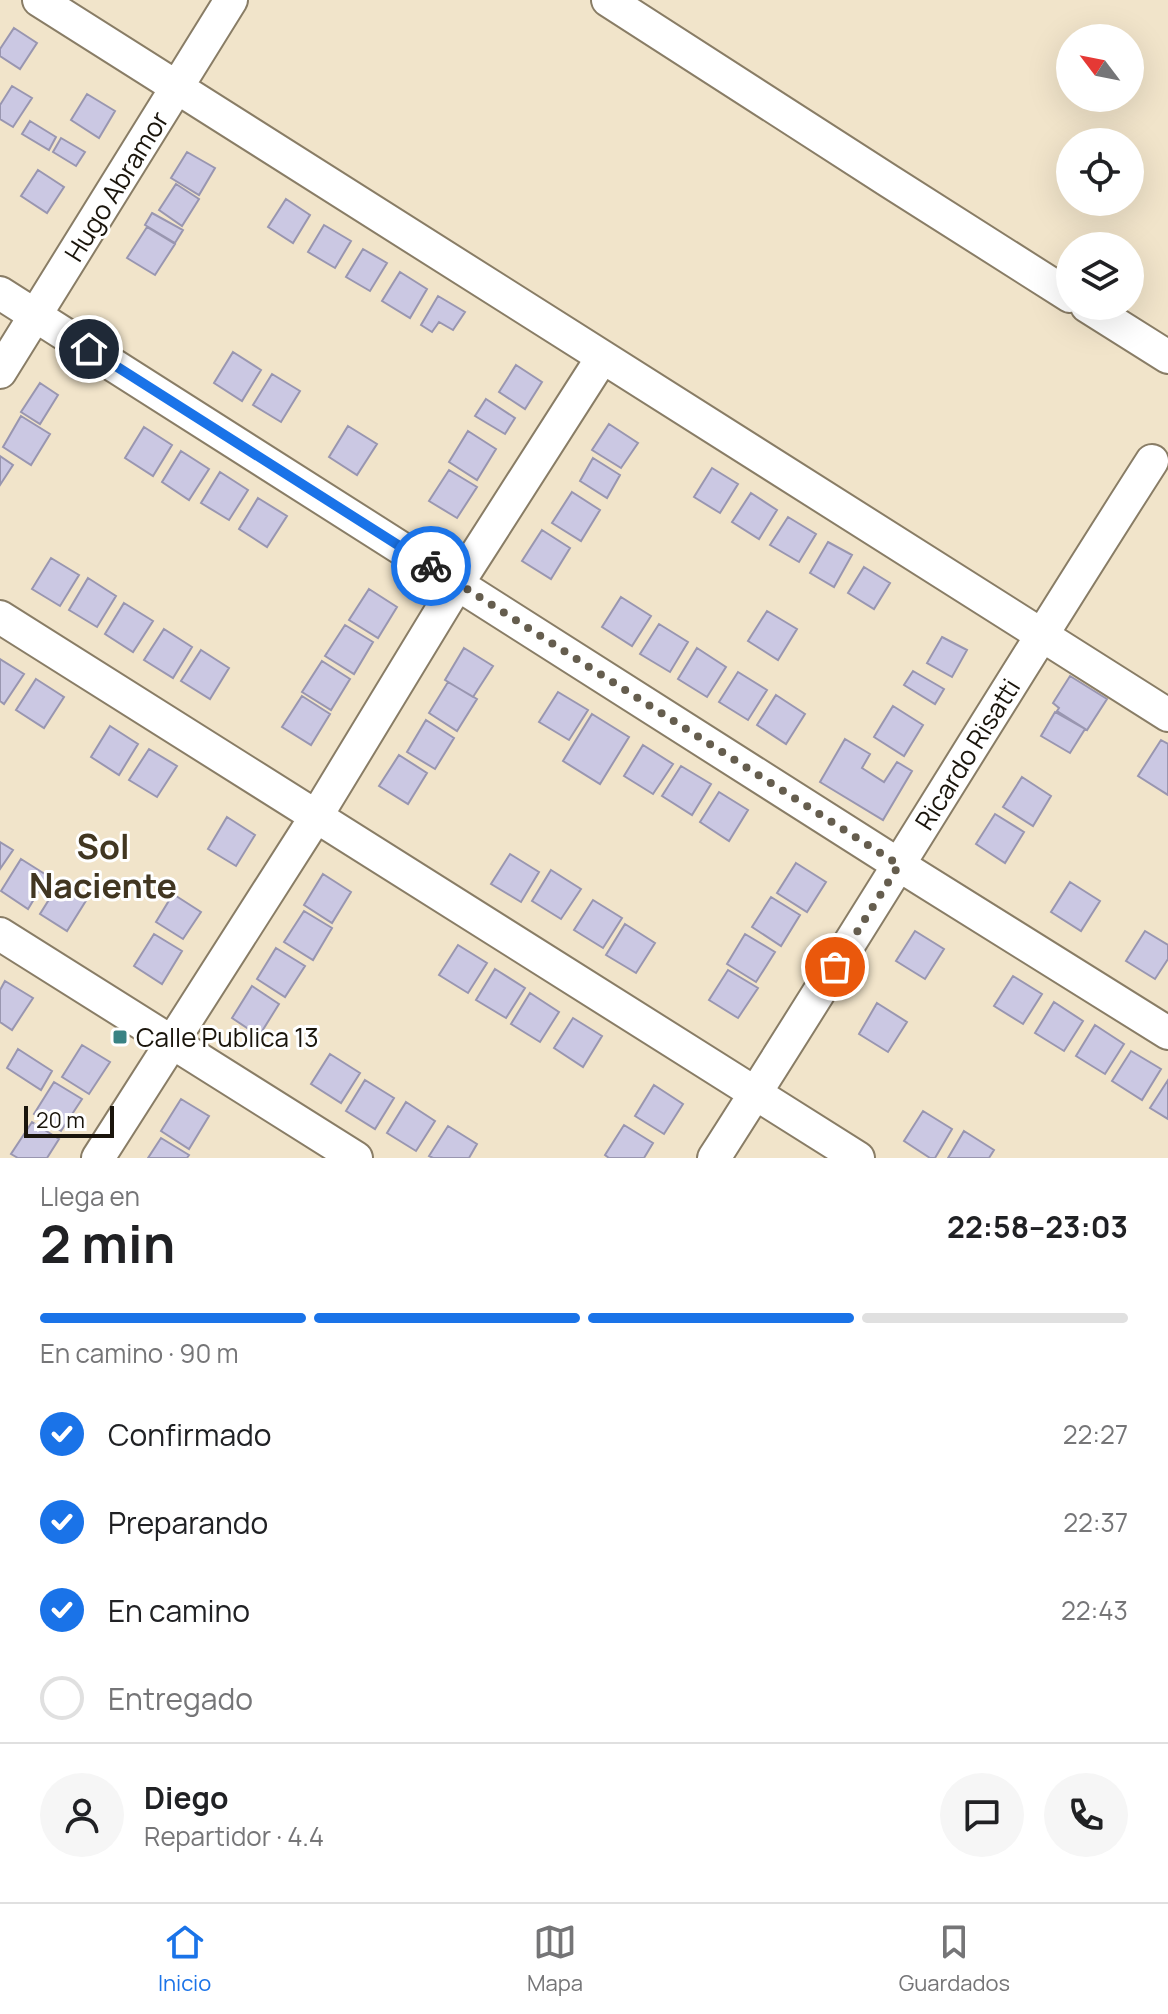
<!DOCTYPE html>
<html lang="es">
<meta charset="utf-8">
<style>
body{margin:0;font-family:Manrope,sans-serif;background:#f6f6f6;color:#202124;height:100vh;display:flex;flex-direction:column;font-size:30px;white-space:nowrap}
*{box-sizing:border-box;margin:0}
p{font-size:26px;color:#757577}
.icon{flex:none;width:44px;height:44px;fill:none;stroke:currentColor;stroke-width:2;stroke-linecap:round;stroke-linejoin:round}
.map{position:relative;height:1158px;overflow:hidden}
.panel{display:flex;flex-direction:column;background:#fff;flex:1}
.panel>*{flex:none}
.needle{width:52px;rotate:302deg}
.tools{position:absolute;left:1056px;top:24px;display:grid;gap:16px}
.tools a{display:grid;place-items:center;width:88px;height:88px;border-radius:50%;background:#fff;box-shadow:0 8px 32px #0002;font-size:40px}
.scale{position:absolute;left:24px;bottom:20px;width:90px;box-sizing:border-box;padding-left:8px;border:4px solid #1a150c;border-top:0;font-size:22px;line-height:28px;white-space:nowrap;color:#1a150c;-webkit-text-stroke:6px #fff;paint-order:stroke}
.pin{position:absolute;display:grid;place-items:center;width:68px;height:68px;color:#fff;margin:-34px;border:4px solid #fff;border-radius:50%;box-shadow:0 2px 8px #0007}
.courier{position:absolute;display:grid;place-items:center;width:80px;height:80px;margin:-40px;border:6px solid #1a73e8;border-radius:50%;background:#fff;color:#222;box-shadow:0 2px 10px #0007}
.head em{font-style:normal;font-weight:700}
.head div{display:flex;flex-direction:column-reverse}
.head{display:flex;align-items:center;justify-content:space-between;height:136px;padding:0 40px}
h1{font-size:52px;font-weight:700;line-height:60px}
.bar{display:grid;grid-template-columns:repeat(4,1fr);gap:12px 8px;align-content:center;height:96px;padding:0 40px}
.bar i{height:10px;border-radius:6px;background:#e0e0e0}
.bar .current{background:#1a73e8}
.bar p{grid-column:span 4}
.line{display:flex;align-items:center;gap:20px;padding:0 40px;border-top:2px solid #e0e0e0}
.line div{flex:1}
.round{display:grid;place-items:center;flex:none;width:84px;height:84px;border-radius:42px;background:#f6f6f6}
ol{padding:0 40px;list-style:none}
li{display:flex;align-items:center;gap:24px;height:88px}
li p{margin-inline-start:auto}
li .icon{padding:8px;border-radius:50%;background:#1a73e8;color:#fff;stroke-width:4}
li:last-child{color:#757577}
li i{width:44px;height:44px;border:4px solid #e0e0e0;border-radius:50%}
.tabs{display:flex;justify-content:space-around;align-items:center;height:112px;border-top:2px solid #e0e0e0;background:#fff;font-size:22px;color:#757577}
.tabs a{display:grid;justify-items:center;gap:4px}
.tabs .current{color:#1a73e8}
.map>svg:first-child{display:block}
</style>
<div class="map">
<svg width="1168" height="1158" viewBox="0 0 1168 1158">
<rect width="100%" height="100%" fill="#f1e4ca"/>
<path fill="#cbc8e3" stroke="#9996b0" stroke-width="2" d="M14,28l23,15 -17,26 -20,-13v-7z
M12,86l20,12 -19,29 -13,-8v-14z
M87,94l28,17 -16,27 -28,-18z
M30,121l26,16 -7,13 -27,-16z
M61,138l24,14 -9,14 -23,-14z
M187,152l28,16 -16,27 -28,-17z
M38,170l26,17 -17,26 -26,-17z
M176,184l23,15 -17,27 -23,-16z
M286,199l24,16 -17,28 -25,-16z
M152,213l31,17 -8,13 -30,-18z
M324,225l27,16 -16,27 -27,-16z
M147,227l28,17 -20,31 -28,-17z
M363,249l24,14 -17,28 -24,-14z
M400,272l27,17 -17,29 -28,-17z
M438,296l27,16 -12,18 -14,-8 -7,10 -11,-7z
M233,352l28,18 -19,31 -28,-18z
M516,365l26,17 -17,27 -26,-17z
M272,374l28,17 -19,31 -28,-17z
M40,383l18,12 -18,29 -19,-12z
M486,399l29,19 -10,16 -30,-18z
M21,416l29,18 -19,31 -28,-18z
M609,424l29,19 -17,25 -29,-18z
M348,426l29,18 -20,31 -28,-18z
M144,427l28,18 -19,31 -28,-18z
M468,431l28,18 -19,31 -28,-18z
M181,451l28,18 -20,31 -27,-18z
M0,456l13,9 -13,20z
M593,458l27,17 -13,23 -27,-17z
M712,468l26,16 -18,29 -26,-16z
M449,470l28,17 -20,31 -28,-17z
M220,472l28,18 -19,30 -28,-17z
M572,492l28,18 -19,31 -29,-18z
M751,493l26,17 -18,29 -27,-17z
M258,498l29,18 -20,31 -28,-18z
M788,517l28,17 -17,28 -29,-17z
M542,530l28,18 -19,31 -29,-18z
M828,542l24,13 -18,32 -24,-14z
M51,558l28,17 -19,31 -28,-17z
M864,567l26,16 -16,26 -26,-16z
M88,578l28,18 -19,31 -28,-17z
M369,589l28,18 -19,31 -29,-18z
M621,597l30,19 -19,30 -30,-19z
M124,603l29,18 -20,31 -28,-18z
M767,611l30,18 -19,31 -30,-19z
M659,624l29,18 -18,30 -30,-18z
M345,625l28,17 -19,32 -29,-18z
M164,629l28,18 -19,31 -29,-18z
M942,637l25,13 -15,27 -25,-14z
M464,648l29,18 -20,31 -28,-17z
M697,648l29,19 -19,30 -29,-18z
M201,650l28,18 -19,31 -29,-18z
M0,659l24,15 -20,30 -4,-3z
M322,661l28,18 -19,31 -29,-18z
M913,671l31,18 -9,15 -31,-19z
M738,672l29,18 -19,30 -29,-18z
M1070,676l37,23 -20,31 -30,-19 2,-3 -6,-5z
M36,679l28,18 -20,31 -28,-18z
M448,682l29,17 -20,32 -28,-18z
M558,692l30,18 -19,30 -30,-18z
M776,695l29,19 -19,30 -29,-19z
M302,696l28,18 -19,31 -29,-18z
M893,706l30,19 -19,31 -30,-19z
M1055,712l30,17 -15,24 -29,-17z
M592,714l37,23 -29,47 -37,-23z
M426,720l28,18 -19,31 -28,-17z
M110,726l28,18 -19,31 -28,-18z
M845,739l25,15 -8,14 22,14 13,-20 15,9 -29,49 -63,-38z
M1161,740l7,4v51l-30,-19z
M643,745l30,19 -20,30 -29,-18z
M149,749l28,17 -20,31 -28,-17z
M399,755l28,18 -19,31 -29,-18z
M681,766l30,18 -19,31 -30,-19z
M1022,777l29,19 -18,30 -30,-19z
M719,792l29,18 -19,31 -29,-19z
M995,814l29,18 -19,31 -29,-19z
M227,817l28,18 -19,31 -28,-17z
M0,842l13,8 -13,19z
M510,854l29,18 -18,30 -30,-18z
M21,859l27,17 -20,33 -27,-18z
M796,863l30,19 -19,30 -30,-19z
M551,870l30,19 -20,30 -29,-18z
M323,874l28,18 -19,31 -28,-18z
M60,882l27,17 -20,32 -27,-17z
M1070,882l30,19 -19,30 -30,-19z
M173,894l28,18 -18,27 -27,-17z
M771,897l29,18 -19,31 -29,-19z
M593,900l29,18 -19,30 -29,-18z
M304,911l28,17 -19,32 -29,-18z
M625,924l30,19 -19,30 -30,-18z
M915,931l29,18 -19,30 -29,-18z
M1145,931l23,14v14l-13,20 -29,-18z
M154,934l28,17 -20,33 -28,-18z
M745,934l30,18 -19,30 -29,-18z
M458,945l29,18 -19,30 -29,-18z
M276,948l29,18 -20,31 -28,-18z
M495,969l30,19 -19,30 -30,-18z
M728,970l30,18 -20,30 -29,-18z
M1013,976l29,18 -19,30 -29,-18z
M5,981l28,17 -21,32 -12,-8v-32z
M252,986l27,18 -20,32 -27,-18z
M530,993l29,19 -19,30 -29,-18z
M1054,1002l29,19 -19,30 -29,-18z
M877,1003l30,19 -19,30 -29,-18z
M573,1018l29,18 -19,31 -29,-19z
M1095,1025l29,19 -19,30 -29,-18z
M82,1045l28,17 -21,32 -27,-17z
M18,1049l34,22 -11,19 -34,-22z
M1131,1051l30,18 -19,31 -30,-19z
M330,1054l30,19 -19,30 -30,-19z
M365,1080l29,18 -19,31 -29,-18z
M1168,1080v39l-18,-11z
M54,1082l28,17 -21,32 -27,-17z
M654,1085l29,19 -19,30 -29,-18z
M181,1099l28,17 -20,33 -28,-18z
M406,1102l29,19 -19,30 -29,-18z
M923,1111l29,18 -17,29h-5l-26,-17z
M32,1122l27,17 -12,19h-29l-7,-4z
M624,1125l29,18 -9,15h-35l-4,-3z
M448,1126l29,18 -8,14h-36l-4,-2z
M964,1131l30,19 -5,8h-41z
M161,1138l28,17 -2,3h-39z"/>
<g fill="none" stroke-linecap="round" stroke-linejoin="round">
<g stroke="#897d66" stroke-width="36">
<path id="street" d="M39,0l1129,715
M608,0l281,181 181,115
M0,293l899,572 269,168
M1087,306l81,51
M0,372l231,-372
M0,617l858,541
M0,934l356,224
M98,1158l219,-343 141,-232 144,-225
M714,1158c148,-231 290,-466 438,-697"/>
</g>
<use href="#street" stroke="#fff" stroke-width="32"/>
</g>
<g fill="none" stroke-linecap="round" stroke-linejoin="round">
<path stroke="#655d4e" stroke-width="8" stroke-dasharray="0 14.4" d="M431,566l468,299 -64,102"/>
<path stroke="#1a73e8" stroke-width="10" d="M89,349l342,217"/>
</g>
<rect fill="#398283" stroke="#fff" stroke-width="3" x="112" y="1029" width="16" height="16" rx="4"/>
<g text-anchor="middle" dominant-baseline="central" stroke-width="6" stroke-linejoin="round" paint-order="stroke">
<g font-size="26" fill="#1a150c" stroke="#fff">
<text transform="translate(116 186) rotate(-58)">Hugo Abramor</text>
<text transform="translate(967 754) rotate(-58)">Ricardo Risatti</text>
</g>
<g font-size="26" fill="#1a150c" stroke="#fff" text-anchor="start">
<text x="136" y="1037">Calle Publica 13</text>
</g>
<g font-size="34" font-weight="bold" fill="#413621" stroke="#fff">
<text x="103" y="846">Sol<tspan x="103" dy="39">Naciente</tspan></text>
</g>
</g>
</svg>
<div class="tools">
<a><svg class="needle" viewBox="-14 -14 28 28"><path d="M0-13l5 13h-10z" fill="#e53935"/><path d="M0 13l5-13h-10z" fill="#757577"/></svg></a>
<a><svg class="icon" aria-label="locate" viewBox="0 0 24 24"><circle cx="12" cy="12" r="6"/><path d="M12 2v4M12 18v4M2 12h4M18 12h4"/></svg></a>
<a><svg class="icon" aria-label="layers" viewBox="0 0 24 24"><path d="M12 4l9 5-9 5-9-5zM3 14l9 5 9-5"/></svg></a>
</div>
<div class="scale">20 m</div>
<div class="pin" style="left:835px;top:967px;background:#ea580c"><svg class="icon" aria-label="bag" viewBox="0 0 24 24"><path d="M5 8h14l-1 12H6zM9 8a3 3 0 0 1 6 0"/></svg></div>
<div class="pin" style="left:89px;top:349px;background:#1f2937"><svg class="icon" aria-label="home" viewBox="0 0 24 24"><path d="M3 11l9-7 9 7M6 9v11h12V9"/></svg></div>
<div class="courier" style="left:431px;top:566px"><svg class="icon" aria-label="bike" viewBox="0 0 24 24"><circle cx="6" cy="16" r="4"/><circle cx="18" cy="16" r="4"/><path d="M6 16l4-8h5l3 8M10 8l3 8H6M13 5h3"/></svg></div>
</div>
<section class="panel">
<div class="head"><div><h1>2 min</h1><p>Llega en</p></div><em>22:58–23:03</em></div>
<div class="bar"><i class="current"></i><i class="current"></i><i class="current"></i><i></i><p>En camino · 90 m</p></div>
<ol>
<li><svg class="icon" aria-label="check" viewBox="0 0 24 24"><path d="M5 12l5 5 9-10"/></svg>Confirmado<p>22:27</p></li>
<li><svg class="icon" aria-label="check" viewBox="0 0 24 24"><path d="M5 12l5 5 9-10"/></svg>Preparando<p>22:37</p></li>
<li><svg class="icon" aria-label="check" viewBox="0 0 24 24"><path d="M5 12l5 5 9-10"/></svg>En camino<p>22:43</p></li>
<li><i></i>Entregado</li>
</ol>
<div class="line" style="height:144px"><a class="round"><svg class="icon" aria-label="person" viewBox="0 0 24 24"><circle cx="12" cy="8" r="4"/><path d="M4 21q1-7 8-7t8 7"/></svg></a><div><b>Diego</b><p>Repartidor · 4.4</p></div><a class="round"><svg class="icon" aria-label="chat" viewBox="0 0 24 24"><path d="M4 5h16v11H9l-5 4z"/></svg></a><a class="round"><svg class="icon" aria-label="phone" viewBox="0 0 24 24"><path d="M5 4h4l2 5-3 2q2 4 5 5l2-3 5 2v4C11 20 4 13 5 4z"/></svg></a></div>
</section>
<nav class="tabs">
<a class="current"><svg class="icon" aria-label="home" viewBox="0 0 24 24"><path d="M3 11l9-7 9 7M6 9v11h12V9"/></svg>Inicio</a>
<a><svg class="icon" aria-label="map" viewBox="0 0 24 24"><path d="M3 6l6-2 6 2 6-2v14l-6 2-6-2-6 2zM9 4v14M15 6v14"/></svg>Mapa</a>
<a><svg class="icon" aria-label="saved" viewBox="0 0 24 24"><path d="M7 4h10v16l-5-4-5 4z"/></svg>Guardados</a>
</nav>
